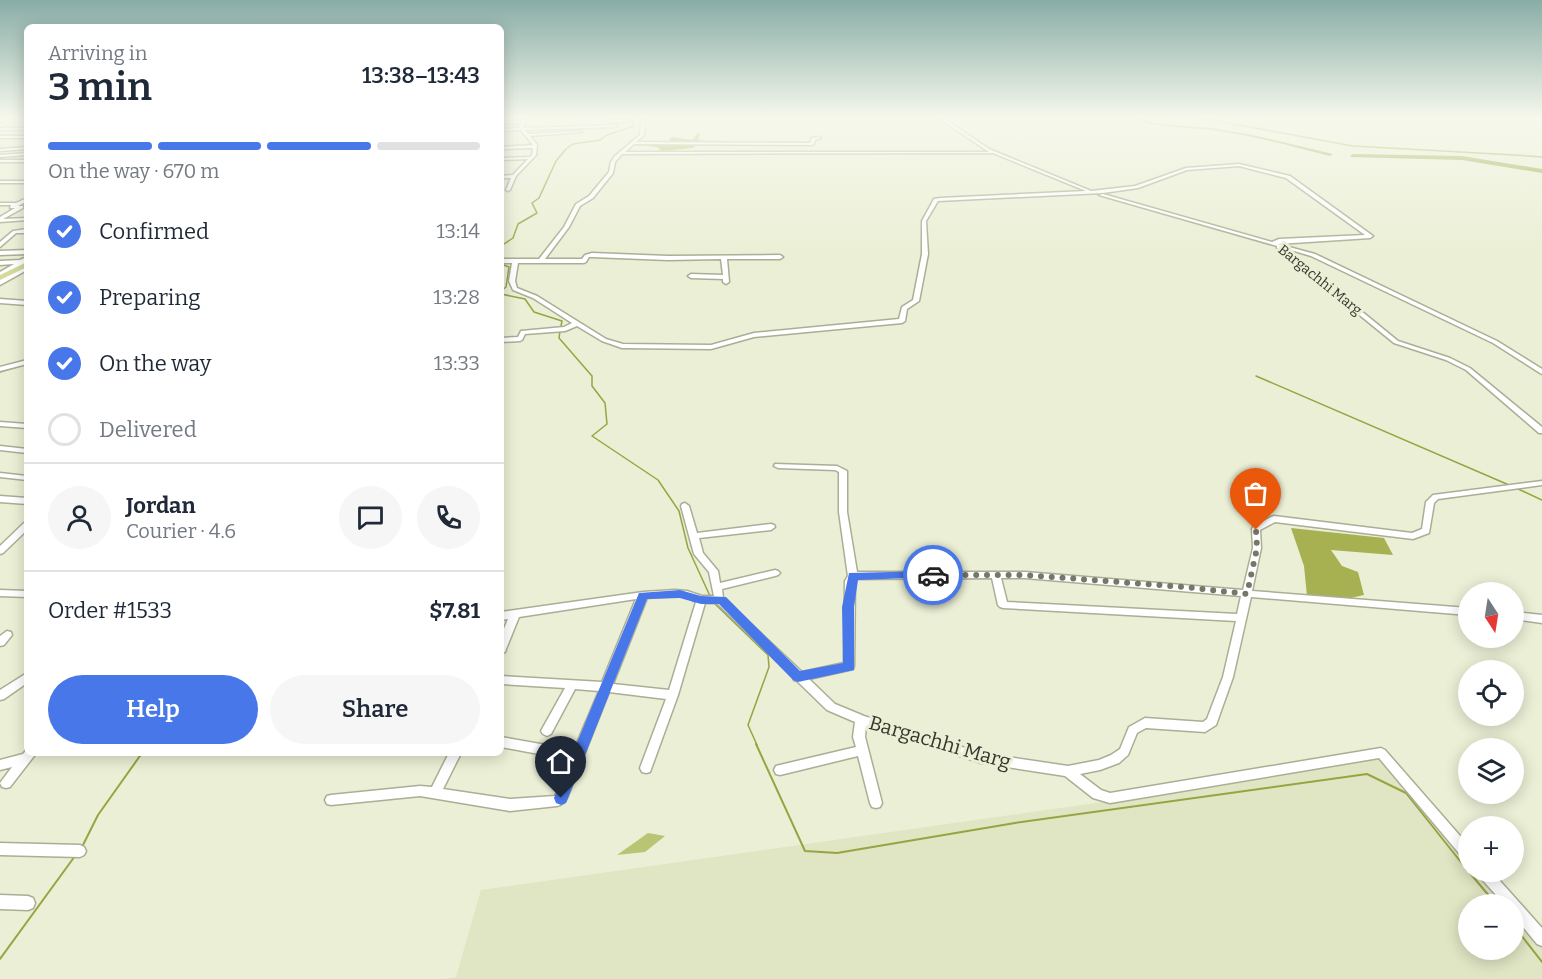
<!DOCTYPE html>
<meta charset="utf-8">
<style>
body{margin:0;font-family:Bitter,serif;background:#f6f6f7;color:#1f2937;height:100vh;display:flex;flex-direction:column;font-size:22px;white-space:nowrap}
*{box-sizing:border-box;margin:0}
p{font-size:20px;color:#747a83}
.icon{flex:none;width:33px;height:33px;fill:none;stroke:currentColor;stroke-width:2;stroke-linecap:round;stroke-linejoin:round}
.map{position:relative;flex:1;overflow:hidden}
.side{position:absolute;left:24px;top:24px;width:480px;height:732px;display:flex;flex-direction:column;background:#fff;border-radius:9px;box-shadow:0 3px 15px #0003}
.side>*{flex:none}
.needle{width:39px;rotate:168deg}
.tools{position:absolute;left:1458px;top:582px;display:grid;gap:12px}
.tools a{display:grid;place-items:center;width:66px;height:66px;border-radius:50%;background:#fff;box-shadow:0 3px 15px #0003;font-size:30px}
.pin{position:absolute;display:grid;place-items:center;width:51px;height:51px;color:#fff;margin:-62px -26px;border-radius:50% 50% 50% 0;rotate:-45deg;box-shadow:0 0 6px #0007}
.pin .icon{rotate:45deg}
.courier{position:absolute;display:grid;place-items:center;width:60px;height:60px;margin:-30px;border:4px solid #4877e9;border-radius:50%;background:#fff;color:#222;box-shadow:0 2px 8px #0007}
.head em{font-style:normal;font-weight:600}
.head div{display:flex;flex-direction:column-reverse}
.head{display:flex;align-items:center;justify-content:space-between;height:102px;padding:0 24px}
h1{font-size:39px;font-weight:600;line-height:45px}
.bar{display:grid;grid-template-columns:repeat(4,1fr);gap:9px 6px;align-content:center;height:72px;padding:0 24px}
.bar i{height:8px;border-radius:4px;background:#e0e1e3}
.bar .on{background:#4877e9}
.bar p{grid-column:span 4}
.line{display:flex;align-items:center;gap:15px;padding:0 24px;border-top:2px solid #e0e1e3}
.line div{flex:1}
.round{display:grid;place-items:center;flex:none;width:63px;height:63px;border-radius:32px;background:#f6f6f7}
ol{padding:0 24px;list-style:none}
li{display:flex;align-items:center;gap:18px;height:66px}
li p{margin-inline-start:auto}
li .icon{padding:6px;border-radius:50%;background:#4877e9;color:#fff;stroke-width:4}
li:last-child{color:#747a83}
li i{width:33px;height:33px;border:3px solid #e0e1e3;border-radius:50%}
.primary-button{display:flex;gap:12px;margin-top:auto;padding:12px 24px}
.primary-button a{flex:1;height:69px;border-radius:36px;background:#4877e9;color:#fff;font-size:24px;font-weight:600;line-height:69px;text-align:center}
.primary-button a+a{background:#f6f6f7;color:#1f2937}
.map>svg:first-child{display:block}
</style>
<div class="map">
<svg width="1542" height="979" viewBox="0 0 1542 979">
<rect width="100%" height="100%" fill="#ebefd5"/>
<path fill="#e0e5c4" d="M1374,757l13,5 81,94v16h14l29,32h-43v46h46v-43l28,33v39h-1098l12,-2 25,-87 636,-90z"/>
<path fill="#bac475" d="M648,833l17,3 -20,16 -28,3z"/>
<path fill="#a7b151" d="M697,133h3l-2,7 11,1v4h-12l-4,3 -31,3 -5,-4 -11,-1 19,-2 7,-7 21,3z
M1291,528l93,10 9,17 -62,-5 11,16 16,6 6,23 -18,4 -39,-3 -3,-30z"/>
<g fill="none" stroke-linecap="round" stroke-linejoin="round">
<path stroke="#99a342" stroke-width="1.5" d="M1206,119l147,27 161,9
M1515,155l27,2
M501,246l12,-8 5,-14 19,-11 -5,-10 7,-5 17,-37 10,-12 7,-5 27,-4 7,-5 27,-9 -3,-7
M501,264l8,3 -3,20 -5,4
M501,294l24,5 9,13 28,9 -1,5
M560,331l-1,7 33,38v10l13,17 2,21 -15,12 66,44 21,31 9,37 22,48
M0,372l27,-8
M1256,376l253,109
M1516,488l26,12
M714,603l54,52 1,12 -21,58 9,20"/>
<path stroke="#99a342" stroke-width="2" d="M756,744l49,107 32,2 178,-30 352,-49 39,19 62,78
M83,845l15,-30 44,-62
M1469,872l27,32
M1514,926l28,36
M0,959l75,-103"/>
<path stroke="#99a342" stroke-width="4" d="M0,281l27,-15"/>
<path fill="#99a342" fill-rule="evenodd" d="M1133,119h9l17,5 53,4 41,7 80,19 -3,2c-39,-10 -79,-21 -119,-26 -26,-3 -53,-2 -78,-11z
M1352,154l110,2 80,13v4l-80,-13 -112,-3z"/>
<g stroke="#aaae95" stroke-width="3">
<path id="minor" d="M11,119h6l-17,8v-2z
M523,119h4l-4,9 92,-3 2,1 -2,1 -90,3 3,4 52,-3 2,1 -52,4 7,9 -1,10 -20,21 -6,14 -2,1 -2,-1 5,-12h-10v-2l12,-1 15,-16 -27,1v-2l29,-1 2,-2 1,-7 -32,1v-2l32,-2 -12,-15 -20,1v-2l18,-1 2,-5h-20v-2h21z
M641,119h4l-1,16 -8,7 174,1 2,-5 7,-1 2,1 -6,2 -1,4 -2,1 -178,-1 -9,8h364l-49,-33h5l44,30 102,42 44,-5 51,-18 53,-4 51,12 83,60 -3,2 -92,6 37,10 182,87 45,28v5l-2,-1 -47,-30 -182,-87 -27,-8 114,93 52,17 20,10 72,59v6h-3l-73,-63 -20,-10 -52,-17 -117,-95v-2l-178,-51 4,-1 169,48 7,-3 86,-4 -79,-57 -47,-12 -52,4 -49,18 -35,5 -165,8 -12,20 2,33 -9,47 -12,8 -2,12 -3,2 -148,14 -43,12 -89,-1 -20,-7 -25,-15 -12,5 -40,3 -3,6 -2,1 -19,1v-4l17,-1 3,-6 43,-4 8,-4 -39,-25 -20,-8 -4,-9 3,-18h-11v-4h38l25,-32 12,-23 13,-8 20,-24 2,-10 4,-6 25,-21zM993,153l93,38 -146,7 -6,1 -12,22v33l-9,46 -11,7 -3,12 -145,14 -43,12 -88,-1 -17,-5 -69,-43 -20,-8 -2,-7 3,-18h66l2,-1 3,-5h3l76,3 53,-1 2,16 -32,-1 -3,2 3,2 32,1v3l3,2 3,-2 -2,-23h53l3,-2 -3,-2 -112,1 -76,-3 -7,2 -3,4h-37l24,-32 11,-21 13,-8 20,-25 2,-11 7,-8z
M609,120h20l2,1 -2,1h-21z
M0,128h27v2h-27z
M0,136h27v2h-27z
M27,147v2l-27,2v-2z
M27,153v2l-27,2v-2z
M0,160h27v2h-27z
M0,181h27v2h-27z
M27,198v3l-9,5h5v2l-20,11 24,-1v2l-27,2v-5l15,-9h-5l1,-3h-11v-2h16z
M27,229v4h-11l-16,14v-5l13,-11z
M27,250v4l-27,1v-4z
M27,257v4l-27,15v-4l14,-8 -14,1v-4l20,-1z
M27,266v4l-27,15v-4z
M0,299l27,2v4l-27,-2z
M27,360v4l-27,7v-4z
M0,422l27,2v4l-27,-2z
M0,446l27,3v4l-27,-3z
M775,464l62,2 10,5v41l10,60h168l218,18 10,-42 -1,-19 1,-2 18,-10 3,-1 138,17 10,-4 4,-27 7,-7 109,-14v4l-104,14 -4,4 -5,30 -16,6 -138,-17 -15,8 1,18 -9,43 216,17v7l-217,-18 -18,80 -17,48 -11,7 -59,-4 -9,5 -9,22 -9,8 -19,7 -20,4 21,16 9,3 271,-45 4,2 83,95v15l-5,-2 -84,-100 -269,45 -17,-5 -28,-22 -84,-13 -115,-37 -1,11 17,66 -2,4 -4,1 -4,-1 -2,-4 -12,-47 -78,19 -4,-1 -2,-4 2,-4 4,-1 76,-18 -3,-10 2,-15 -28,-12 -30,-29 -3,-1 -1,-3 -76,-74h-12l-27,92 -28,77 -4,1 -4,-1 -2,-4 26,-69 -57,-7 -42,106c-2,5 -5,7 -10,8l-47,5 -90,-15 -89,9 -4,-1 -2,-4 2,-4 4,-1 89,-9 12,1 17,-34h12l-18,36 67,10 45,-3 1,-2 15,-34 -70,-13v-10l73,13 25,-59 -24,-2 -24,45 -4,2 -4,-2 -2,-3 24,-43 -64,-4v-8l101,6 34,-83 -117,18 -13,32 -1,3 -4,1v-17l7,-17 -7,1v-8l142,-20 32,-2 12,1 15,5h12l-5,-24 -15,-18 -13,-48 1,-2 3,-1 4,3 8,27 74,-9 3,1 1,2 -4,3 -72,8 4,15 15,18 2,12 55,-13 3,1 2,2 -2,2 -3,1 -53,13 1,9 79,74 42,-9 1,-82 3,-5 -9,-64v-40l-4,-2 -57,-2 -4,-2zM992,578l6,27 2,2 3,1 233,13 -13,56 -16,42 -4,3 -58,-4 -16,9 -9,22 -9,6 -12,5 -31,6 -87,-13 -117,-37 -29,-12 -26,-25 40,-9 4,-1 1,-3 1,-85 1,-2zM1001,578h24l216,18 -4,18 -230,-12zM675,596l11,1 10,5 -27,88 -56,-6 34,-86z
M0,473l27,3v4l-27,-3z
M0,496l27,2v6l-27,-2z
M27,522v8l-24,23 -3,1v-8l24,-23z
M0,590l27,1v6l-27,-1z
M1514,612l28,3v8l-28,-4z
M7,631l4,1 1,3 -8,10 -4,1v-10z
M27,673v10l-23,16 -4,1v-10z
M27,749v4h9l-2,3 -24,31 -4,1 -4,-1 -2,-4 12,-16 -12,3v-10l23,-6z
M0,843l80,2 4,2 2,4 -2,4 -4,2 -80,-2z
M1478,872h14l50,56v18l-5,-2 -23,-28v-12h-10l-25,-28z
M0,895l28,1 5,2 2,5 -2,5 -5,2 -28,-1z"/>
</g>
<g stroke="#fff" stroke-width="4">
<path id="major" d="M27,262v5l-27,13v-5z"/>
</g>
<use href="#minor" fill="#fff" fill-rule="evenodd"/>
<use href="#major" fill="#d4da9b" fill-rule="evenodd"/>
</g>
<linearGradient id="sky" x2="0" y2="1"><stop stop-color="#88ada6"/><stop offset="0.46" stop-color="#f6f8ec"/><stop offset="1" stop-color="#f6f8ec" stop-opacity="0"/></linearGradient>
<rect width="1542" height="256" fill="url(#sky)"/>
<path fill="#4877e9" d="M933,571l6,4 -2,2 -79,3 -4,27v63l-56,12 -5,-2 -74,-76h-18l-21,-6 -33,1 -79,199 -2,5 -5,2 -5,-2 -2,-5 85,-205 41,-3 21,6 25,1 74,74 43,-8 -1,-56 7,-34z"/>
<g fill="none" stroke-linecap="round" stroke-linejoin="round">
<path stroke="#757768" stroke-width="6" stroke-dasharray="0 10.8" d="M933,575h92l160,12 62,7 10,-46 -1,-18"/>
</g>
<g text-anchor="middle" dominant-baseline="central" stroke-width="6" stroke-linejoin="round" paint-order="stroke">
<g font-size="14" fill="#35372d" stroke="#ebefd5">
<text transform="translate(1320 280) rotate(39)">Bargachhi Marg</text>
</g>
<g font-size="20" fill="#35372d" stroke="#ebefd5">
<text transform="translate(940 742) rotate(16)">Bargachhi Marg</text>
</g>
</g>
</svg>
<div class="tools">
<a><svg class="needle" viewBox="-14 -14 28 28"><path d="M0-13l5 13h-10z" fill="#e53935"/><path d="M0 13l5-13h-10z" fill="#747a83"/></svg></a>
<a><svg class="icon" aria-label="locate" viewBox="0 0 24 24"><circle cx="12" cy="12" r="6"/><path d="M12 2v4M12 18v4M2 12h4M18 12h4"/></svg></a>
<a><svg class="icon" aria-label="layers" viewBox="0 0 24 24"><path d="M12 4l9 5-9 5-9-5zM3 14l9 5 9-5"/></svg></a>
<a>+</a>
<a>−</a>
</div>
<div class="pin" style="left:1256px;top:530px;background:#ea580c"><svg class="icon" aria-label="bag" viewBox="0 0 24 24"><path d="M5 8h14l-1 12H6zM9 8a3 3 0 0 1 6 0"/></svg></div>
<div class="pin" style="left:561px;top:798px;background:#1f2937"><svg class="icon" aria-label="home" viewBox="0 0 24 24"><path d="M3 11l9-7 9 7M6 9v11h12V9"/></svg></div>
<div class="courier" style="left:933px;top:575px"><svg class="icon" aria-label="car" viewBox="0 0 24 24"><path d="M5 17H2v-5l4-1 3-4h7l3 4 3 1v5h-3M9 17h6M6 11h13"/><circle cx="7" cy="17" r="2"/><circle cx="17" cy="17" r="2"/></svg></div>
<section class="side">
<div class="head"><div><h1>3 min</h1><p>Arriving in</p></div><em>13:38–13:43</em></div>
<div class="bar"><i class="on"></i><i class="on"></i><i class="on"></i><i></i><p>On the way · 670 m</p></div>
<ol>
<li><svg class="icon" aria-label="check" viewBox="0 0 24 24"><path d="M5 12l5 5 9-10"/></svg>Confirmed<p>13:14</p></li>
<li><svg class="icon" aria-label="check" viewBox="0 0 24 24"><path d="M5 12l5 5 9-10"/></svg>Preparing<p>13:28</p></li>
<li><svg class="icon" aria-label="check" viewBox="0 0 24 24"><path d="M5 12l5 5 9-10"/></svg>On the way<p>13:33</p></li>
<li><i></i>Delivered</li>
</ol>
<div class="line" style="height:108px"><a class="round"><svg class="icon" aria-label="person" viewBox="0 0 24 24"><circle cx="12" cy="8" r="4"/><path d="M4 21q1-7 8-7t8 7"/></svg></a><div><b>Jordan</b><p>Courier · 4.6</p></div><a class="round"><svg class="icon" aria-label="chat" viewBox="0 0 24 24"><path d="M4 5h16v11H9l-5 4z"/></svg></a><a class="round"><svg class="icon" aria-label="phone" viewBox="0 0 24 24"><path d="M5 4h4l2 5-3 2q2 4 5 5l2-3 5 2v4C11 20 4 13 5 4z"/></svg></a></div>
<div class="line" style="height:78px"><div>Order #1533</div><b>$7.81</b></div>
<div class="primary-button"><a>Help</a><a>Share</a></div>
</section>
</div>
